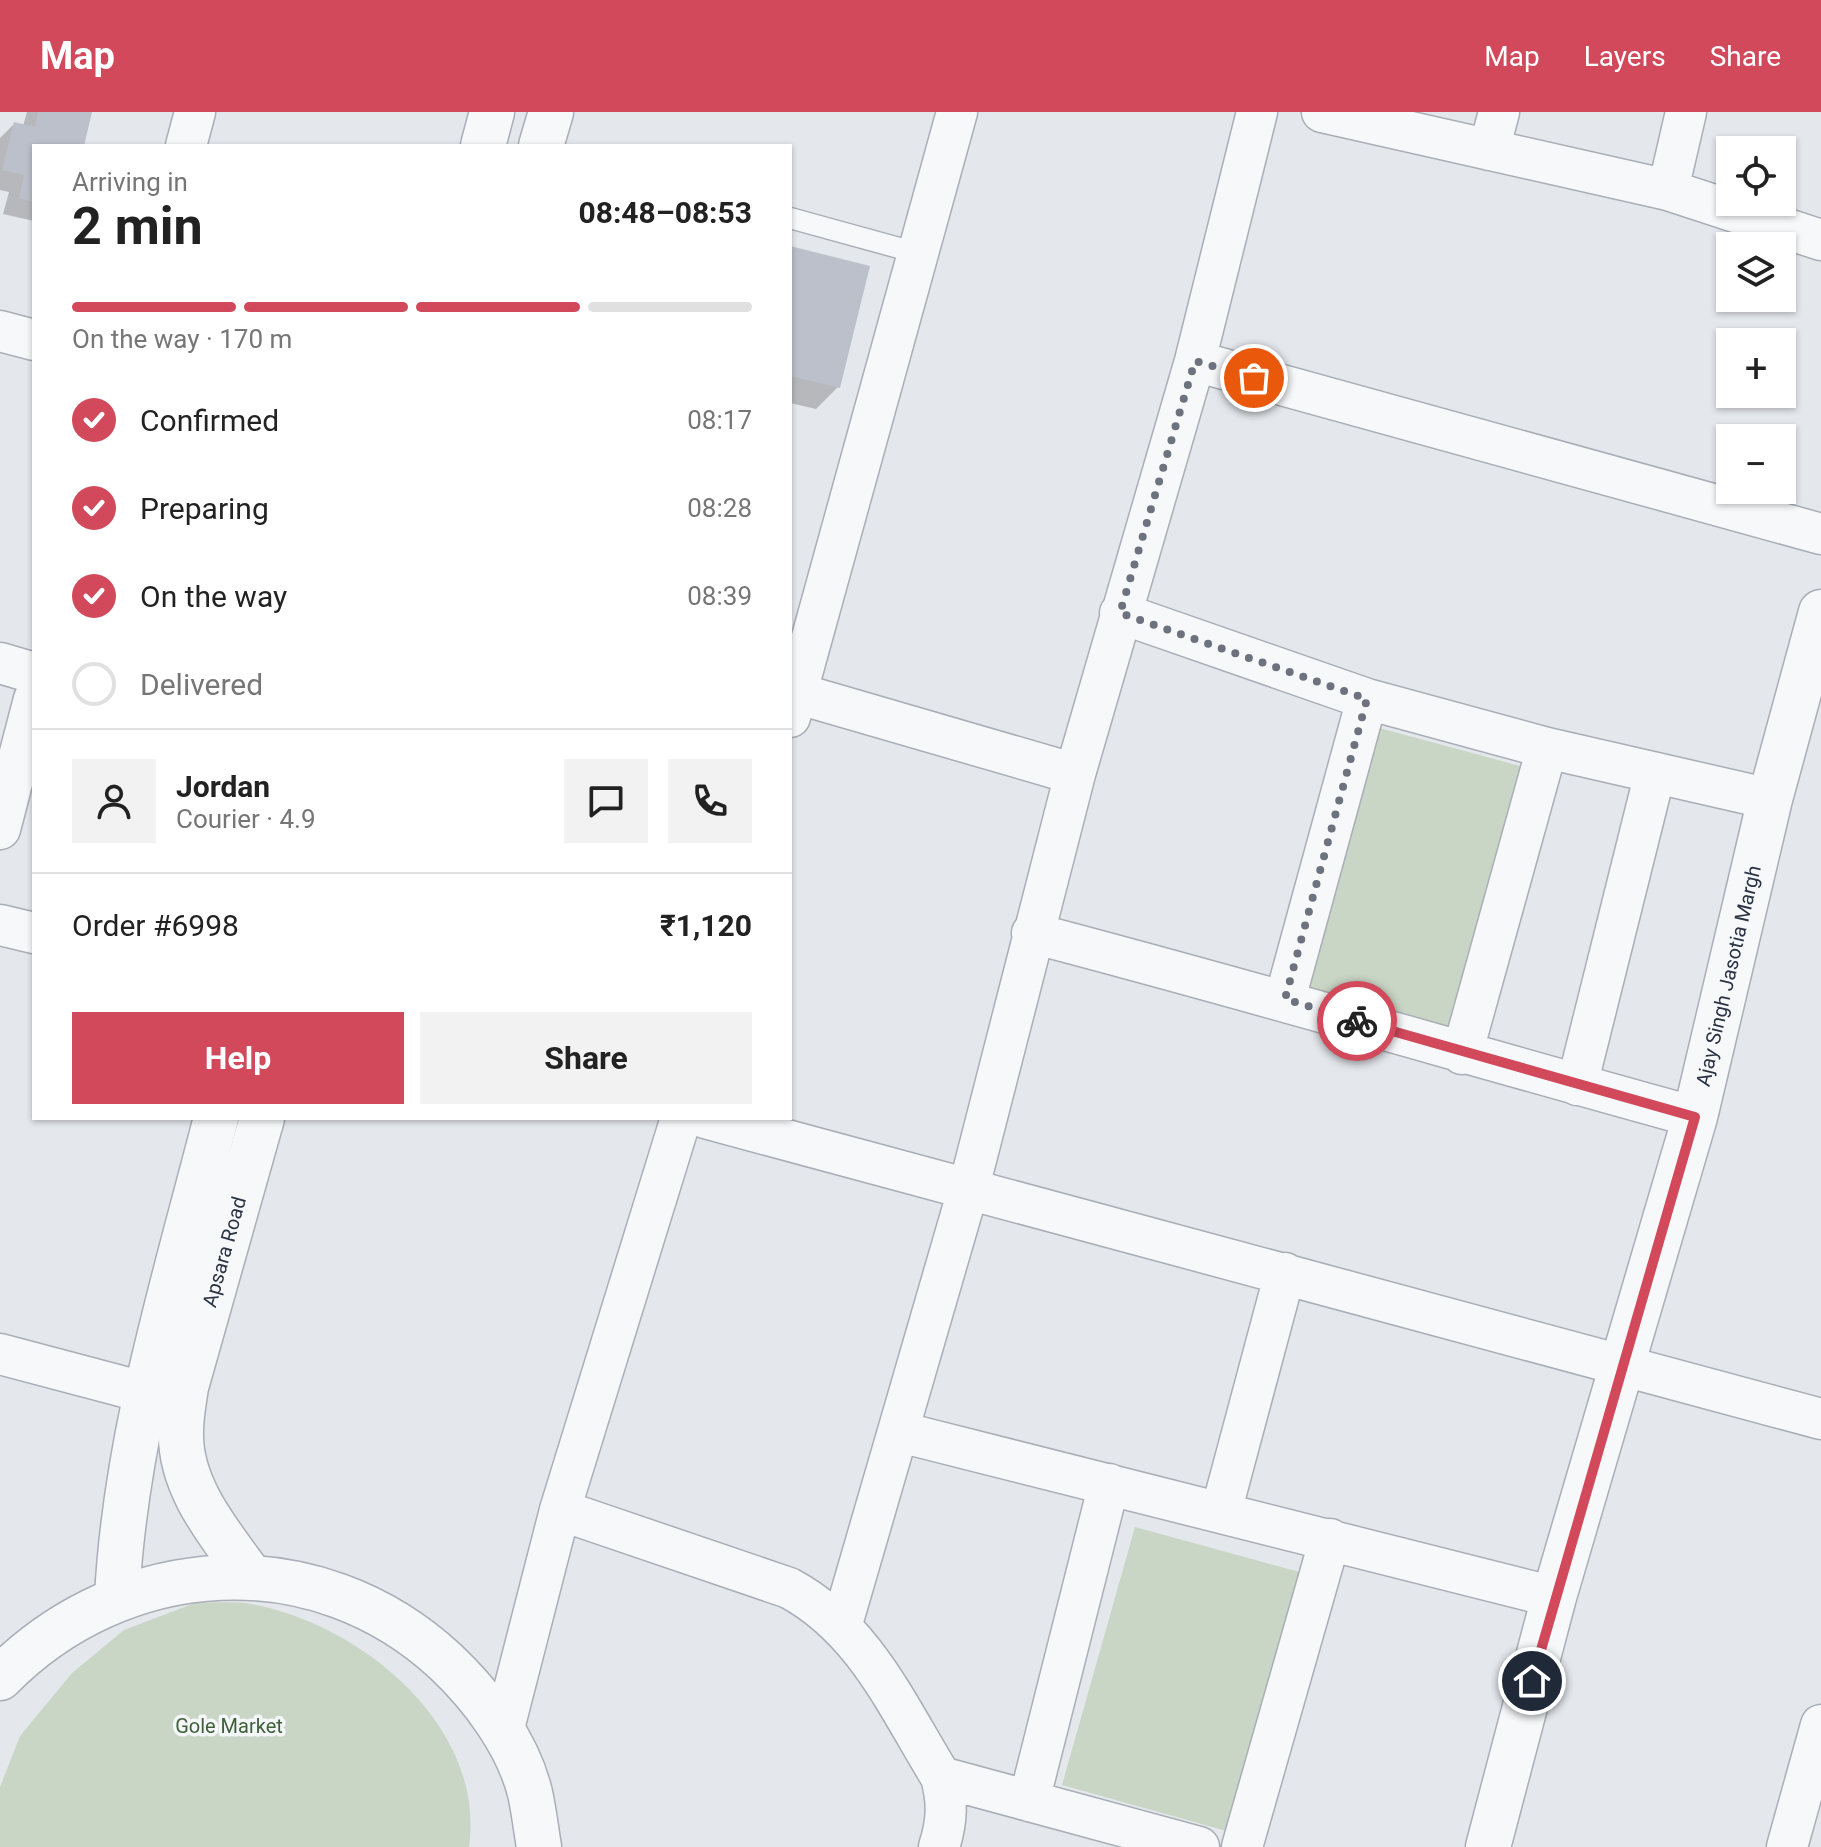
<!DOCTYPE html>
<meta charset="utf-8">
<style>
body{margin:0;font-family:Roboto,sans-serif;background:#f2f2f2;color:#222;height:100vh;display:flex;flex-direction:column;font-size:30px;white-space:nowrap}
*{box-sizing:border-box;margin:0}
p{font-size:26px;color:#767676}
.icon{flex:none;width:44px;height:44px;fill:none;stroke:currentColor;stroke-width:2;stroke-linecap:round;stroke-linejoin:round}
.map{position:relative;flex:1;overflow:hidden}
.details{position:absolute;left:32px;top:32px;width:760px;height:976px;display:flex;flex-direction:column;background:#fff;border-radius:0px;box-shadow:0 2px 6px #0004}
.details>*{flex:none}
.controls{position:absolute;left:1716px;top:24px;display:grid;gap:16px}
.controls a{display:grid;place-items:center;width:80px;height:80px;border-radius:0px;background:#fff;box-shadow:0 2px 6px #0004;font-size:40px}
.pin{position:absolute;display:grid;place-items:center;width:68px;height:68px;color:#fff;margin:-34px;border:4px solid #fff;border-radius:50%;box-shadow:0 2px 8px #0007}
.courier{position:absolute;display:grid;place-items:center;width:80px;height:80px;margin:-40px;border:6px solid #d1495b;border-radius:50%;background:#fff;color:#222;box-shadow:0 2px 10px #0007}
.summary em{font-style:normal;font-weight:700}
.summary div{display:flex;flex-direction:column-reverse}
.summary{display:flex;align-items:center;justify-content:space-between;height:136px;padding:0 40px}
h1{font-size:52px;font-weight:700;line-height:60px}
.bar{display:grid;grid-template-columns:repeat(4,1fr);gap:12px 8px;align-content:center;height:96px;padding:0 40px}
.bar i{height:10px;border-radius:6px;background:#e0e0e0}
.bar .on{background:#d1495b}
.bar p{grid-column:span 4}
.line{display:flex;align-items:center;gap:20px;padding:0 40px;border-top:2px solid #e0e0e0}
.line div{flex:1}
.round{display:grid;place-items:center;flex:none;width:84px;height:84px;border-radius:0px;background:#f2f2f2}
ol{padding:0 40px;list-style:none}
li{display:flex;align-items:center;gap:24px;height:88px}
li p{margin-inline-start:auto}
li .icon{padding:8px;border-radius:50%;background:#d1495b;color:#fff;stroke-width:4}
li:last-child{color:#767676}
li i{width:44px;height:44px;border:4px solid #e0e0e0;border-radius:50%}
.action{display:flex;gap:16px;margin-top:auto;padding:16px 40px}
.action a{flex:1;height:92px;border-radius:0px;background:#d1495b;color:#fff;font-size:32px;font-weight:700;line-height:92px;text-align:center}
.action a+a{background:#f2f2f2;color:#222}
header{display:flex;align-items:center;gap:48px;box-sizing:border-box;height:112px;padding:0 40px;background:#d1495b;color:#fff}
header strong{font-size:38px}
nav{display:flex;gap:44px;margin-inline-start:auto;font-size:28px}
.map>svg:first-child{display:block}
</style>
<header>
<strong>Map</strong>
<nav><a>Map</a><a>Layers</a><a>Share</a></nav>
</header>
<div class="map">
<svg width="1821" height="1735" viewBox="0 0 1821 1735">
<rect width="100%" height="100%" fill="#e4e7ec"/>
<path fill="#c9d6c5" d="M1372,614l152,41 -73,264 -152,-41z
M1135,1415l168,46 -73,259 -168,-47z
M195,1491c18,0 38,-2 56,1 109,20 235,121 218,243h-469v-60l20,-51 52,-63 52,-43z"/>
<path fill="#0003" d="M27,0h63l-8,34h-48v75l-31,-7 6,-22 -9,-2v-52l14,-14 9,2z
M790,136l48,139 -22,22 -26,-6z"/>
<path fill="#bbc0ca" d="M38,0h54l-8,34h-50v56l-15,-4 5,-23 -22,-5 12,-48 21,5z
M790,134l80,20 -30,122 -50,-12z"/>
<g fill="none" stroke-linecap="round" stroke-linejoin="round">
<g stroke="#a9aeb7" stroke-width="23">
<path id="service" d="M790,106l127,35"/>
</g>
<g stroke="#a9aeb7" stroke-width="43">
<path id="minor" d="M1257,0l-62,249 626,173
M1322,0l346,78 153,50
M186,34l9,-34
M1489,38l10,-38
M1668,78l18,-78
M0,219l34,9
M1120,501l247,86 180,49 223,51
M0,551l34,10
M796,581l279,81
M790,605l167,-605
M0,717l34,-130
M0,813l34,8
M1032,821c222,58 441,123 663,184
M1285,887l82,-300
M1462,942l85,-306
M1577,973l78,-312
M705,1006l1116,301
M0,1242l147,39
M900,1320l654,165
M560,1398l229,78c76,41 108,118 152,189 7,26 6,45 -2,70
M1221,1400l64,-239
M842,1512l127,-437 106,-413 120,-413
M503,1620l57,-222 121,-392
M941,1665l258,70
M1029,1689l80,-317
M1242,1735l88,-308
M1787,1735l34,-122"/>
</g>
<g stroke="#a9aeb7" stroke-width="47">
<g id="tertiary">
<path d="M483,34l9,-34"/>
<path d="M541,34l10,-34"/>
<path id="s1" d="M251,1465c-31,-43 -72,-90 -70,-146 0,-15 3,-30 5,-44l76,-269"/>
<path d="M117,1486c8,-163 59,-323 99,-480"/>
<path d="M0,1566c123,-125 316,-137 446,-16 36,34 72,82 84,131 4,18 6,36 9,54"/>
<path id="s2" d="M1488,1735l66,-250 141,-480 75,-318 51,-187"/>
</g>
</g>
<use href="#service" stroke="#f7f8fa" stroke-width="20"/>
<use href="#minor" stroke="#f7f8fa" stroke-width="40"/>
<use href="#tertiary" stroke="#f7f8fa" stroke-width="44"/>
</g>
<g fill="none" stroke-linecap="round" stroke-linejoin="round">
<path stroke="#6c737f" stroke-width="8" stroke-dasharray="0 14.4" d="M1254,266l-59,-17 -75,252 247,86 -82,300 72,22"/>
<path stroke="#d1495b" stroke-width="10" d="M1357,909l338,96 -163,564"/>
</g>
<g text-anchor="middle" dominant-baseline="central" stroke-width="7" stroke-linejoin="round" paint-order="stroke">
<g font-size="20" fill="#2b3445" stroke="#f4f6f9">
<text stroke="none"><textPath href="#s2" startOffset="904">Ajay Singh Jasotia Margh</textPath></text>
<text stroke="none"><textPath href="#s1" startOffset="350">Apsara Road</textPath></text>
</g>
<g font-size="20" fill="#3f6138" stroke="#f4f6f9">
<text x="229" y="1614">Gole Market</text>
</g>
</g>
</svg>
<div class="controls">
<a><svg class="icon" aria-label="locate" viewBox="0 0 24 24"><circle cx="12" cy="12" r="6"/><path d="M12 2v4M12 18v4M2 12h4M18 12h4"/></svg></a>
<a><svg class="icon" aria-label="layers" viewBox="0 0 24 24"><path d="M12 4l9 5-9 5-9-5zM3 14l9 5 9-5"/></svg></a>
<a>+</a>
<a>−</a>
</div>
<div class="pin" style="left:1254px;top:266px;background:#ea580c"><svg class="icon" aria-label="bag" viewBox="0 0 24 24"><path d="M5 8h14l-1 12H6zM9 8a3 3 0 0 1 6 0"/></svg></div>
<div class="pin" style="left:1532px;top:1569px;background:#1f2937"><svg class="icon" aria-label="home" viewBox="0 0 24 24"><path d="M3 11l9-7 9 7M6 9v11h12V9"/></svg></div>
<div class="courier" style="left:1357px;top:909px"><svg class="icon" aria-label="bike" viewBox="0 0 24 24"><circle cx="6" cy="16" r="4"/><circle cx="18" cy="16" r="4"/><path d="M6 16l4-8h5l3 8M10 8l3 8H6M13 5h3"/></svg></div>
<section class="details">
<div class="summary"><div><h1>2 min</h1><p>Arriving in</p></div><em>08:48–08:53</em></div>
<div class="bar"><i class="on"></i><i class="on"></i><i class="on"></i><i></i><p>On the way · 170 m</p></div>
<ol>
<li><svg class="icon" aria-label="check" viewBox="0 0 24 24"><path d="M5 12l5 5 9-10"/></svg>Confirmed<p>08:17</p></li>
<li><svg class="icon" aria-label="check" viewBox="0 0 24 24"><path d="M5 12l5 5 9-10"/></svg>Preparing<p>08:28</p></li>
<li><svg class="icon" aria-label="check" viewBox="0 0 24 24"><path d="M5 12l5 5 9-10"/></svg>On the way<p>08:39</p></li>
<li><i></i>Delivered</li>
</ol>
<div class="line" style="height:144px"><a class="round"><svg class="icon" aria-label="person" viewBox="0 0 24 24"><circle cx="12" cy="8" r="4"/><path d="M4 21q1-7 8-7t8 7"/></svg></a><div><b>Jordan</b><p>Courier · 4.9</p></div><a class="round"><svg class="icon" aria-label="chat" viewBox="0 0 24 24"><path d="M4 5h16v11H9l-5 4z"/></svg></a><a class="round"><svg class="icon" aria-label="phone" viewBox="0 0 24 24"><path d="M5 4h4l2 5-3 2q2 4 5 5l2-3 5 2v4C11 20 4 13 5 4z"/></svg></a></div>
<div class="line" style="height:104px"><div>Order #6998</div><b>₹1,120</b></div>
<div class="action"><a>Help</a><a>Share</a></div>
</section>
</div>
